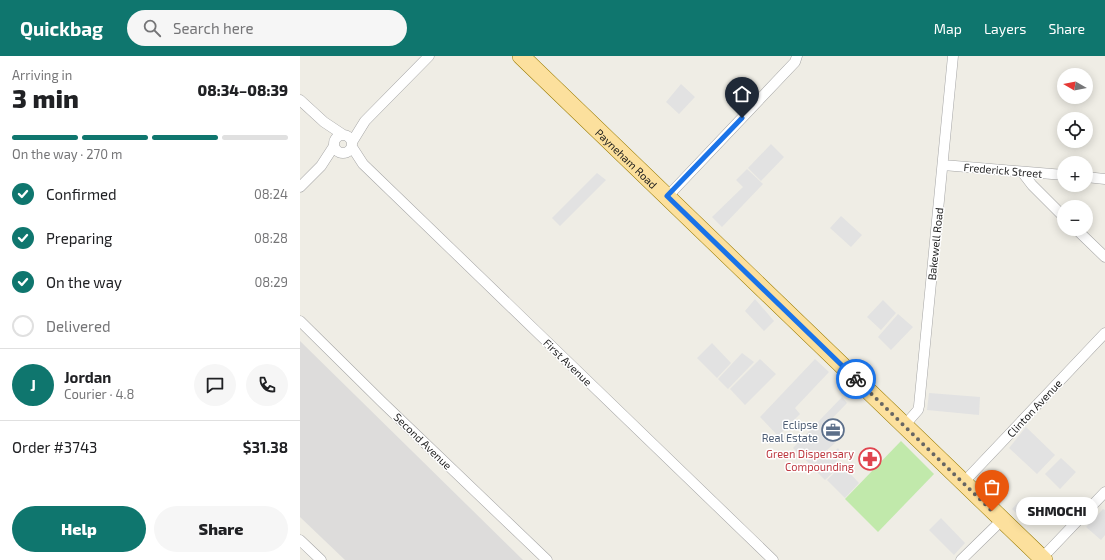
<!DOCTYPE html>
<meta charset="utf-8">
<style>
body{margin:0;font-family:"Exo 2",sans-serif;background:#f6f6f6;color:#202124;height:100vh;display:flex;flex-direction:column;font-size:15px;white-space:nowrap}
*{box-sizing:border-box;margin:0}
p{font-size:13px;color:#757577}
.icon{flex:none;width:22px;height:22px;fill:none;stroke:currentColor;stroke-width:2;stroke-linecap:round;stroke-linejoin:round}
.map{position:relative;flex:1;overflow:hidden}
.panel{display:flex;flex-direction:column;background:#fff;width:300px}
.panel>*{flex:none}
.needle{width:26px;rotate:279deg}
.buttons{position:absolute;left:757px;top:12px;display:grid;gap:8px}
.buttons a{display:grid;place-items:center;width:36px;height:36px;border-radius:50%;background:#fff;box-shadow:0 2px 10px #0003;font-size:20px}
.pin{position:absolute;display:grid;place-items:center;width:34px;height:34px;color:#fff;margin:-41px -17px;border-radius:50% 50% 50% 0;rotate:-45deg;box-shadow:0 0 4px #0007}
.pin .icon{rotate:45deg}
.courier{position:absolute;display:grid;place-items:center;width:40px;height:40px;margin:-20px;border:3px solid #1a73e8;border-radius:50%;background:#fff;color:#222;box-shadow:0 1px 5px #0007}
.bubble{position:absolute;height:28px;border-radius:14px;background:#fff;box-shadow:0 2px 10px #0003;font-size:13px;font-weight:800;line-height:28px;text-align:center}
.summary em{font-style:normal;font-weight:800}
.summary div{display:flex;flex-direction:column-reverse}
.summary{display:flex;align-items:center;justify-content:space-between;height:68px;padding:0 12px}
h1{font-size:26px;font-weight:800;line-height:30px}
.bar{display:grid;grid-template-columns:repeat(4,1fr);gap:6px 4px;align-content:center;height:48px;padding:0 12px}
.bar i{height:5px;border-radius:3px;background:#e0e0e0}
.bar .active{background:#0f766e}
.bar p{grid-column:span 4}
.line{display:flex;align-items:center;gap:10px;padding:0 12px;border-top:1px solid #e0e0e0}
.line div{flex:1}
.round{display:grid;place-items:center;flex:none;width:42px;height:42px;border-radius:21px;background:#f6f6f6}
ol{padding:0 12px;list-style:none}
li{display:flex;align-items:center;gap:12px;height:44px}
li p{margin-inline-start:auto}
li .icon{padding:4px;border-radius:50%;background:#0f766e;color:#fff;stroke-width:4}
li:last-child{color:#757577}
li i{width:22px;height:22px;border:2px solid #e0e0e0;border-radius:50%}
.action{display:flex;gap:8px;margin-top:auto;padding:8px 12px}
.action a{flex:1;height:46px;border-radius:24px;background:#0f766e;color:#fff;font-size:16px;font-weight:800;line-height:46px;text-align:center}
.action a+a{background:#f6f6f6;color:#202124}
header{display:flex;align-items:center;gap:24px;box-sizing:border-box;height:56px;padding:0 20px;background:#0f766e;color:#fff}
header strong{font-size:19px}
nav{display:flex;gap:22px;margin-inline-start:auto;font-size:14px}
.search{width:280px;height:36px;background:#f6f6f6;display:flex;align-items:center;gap:10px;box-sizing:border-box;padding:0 14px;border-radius:22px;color:#757577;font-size:15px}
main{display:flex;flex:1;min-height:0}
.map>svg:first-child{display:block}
</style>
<header>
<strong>Quickbag</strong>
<div class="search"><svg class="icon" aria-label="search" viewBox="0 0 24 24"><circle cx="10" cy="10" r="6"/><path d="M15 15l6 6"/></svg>Search here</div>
<nav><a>Map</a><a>Layers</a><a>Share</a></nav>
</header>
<main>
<section class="panel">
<div class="summary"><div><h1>3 min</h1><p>Arriving in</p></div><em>08:34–08:39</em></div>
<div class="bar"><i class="active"></i><i class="active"></i><i class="active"></i><i></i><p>On the way · 270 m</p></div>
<ol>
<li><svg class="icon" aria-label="check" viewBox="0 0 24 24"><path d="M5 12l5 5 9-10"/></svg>Confirmed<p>08:24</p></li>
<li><svg class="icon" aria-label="check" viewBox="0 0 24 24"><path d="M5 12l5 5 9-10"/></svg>Preparing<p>08:28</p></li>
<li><svg class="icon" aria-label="check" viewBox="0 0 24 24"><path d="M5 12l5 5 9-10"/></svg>On the way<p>08:29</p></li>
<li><i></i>Delivered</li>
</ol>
<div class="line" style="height:72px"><b class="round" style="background:#0f766e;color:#fff">J</b><div><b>Jordan</b><p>Courier · 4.8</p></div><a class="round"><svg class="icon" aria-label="chat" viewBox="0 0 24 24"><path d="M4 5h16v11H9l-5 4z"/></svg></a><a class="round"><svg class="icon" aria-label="phone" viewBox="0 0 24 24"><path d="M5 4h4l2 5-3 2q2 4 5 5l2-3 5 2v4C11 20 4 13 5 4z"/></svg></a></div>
<div class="line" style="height:52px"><div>Order #3743</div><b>$31.38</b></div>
<div class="action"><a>Help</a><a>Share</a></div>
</section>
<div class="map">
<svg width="805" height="504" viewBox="0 0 805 504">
<rect width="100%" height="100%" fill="#efede5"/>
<path fill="#dddcdb" d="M0,285l223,219h-178l-45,-43z"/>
<path fill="#c1e9ab" d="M601,385l33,33 -56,58 -33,-33z"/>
<path fill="#e2e2e2" d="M381,28l14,13 -16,17 -13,-12z
M471,88l13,13 -23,24 -13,-13z
M447,113l16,15 -41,43 -10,-10 31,-30 -7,-7z
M297,117l9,7 -46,46 -8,-8z
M541,160l21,19 -11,12 -21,-19z
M455,243l19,22 -10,10 -19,-20z
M583,244l13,13 -15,17 -14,-13z
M598,258l15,13 -22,23 -13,-13z
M412,287l19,20 -14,15 -20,-20z
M442,297l12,9 -26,27 -10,-10z
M460,303l16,15 -31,31 -15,-16z
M515,303l14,13 -34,36 5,6 -22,22 -18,-19z
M629,337l51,4 -1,18 -52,-5z
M542,341l5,6 -25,26 13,14 -8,7 5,4 6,-6 2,3 -6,6 7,8 -16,15 -14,-14 13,-12 -13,11 -18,-17z
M726,371l29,28 -18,19 -28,-26z
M761,402l15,14 -16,17 -15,-15z
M542,409l17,18 -14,15 -18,-18z
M719,445l15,14 -7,8 -15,-14z
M803,453l2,1v25l-4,5 -15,-13z
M641,462l24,25 -11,12 -25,-25z"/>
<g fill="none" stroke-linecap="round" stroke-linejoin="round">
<g stroke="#a5a5a5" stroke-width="11">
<path id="street" d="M0,44l24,22 18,12
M34 88a9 9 0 1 1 18 0a9 9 0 1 1-18 0Z
M52,86l13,-21 64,-65
M52,91l11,17 410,396
M643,109l121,10
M722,116l10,13 32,32
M786,121l19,2
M0,131l21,-21 13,-20
M367,141l128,-135 2,-6
M776,173l29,28
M0,265l83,82 164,157
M604,370l14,-16 1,-4 34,-350
M663,427l142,-150
M0,484l21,20
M742,502l63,-66
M661,504l41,-40"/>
</g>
<g stroke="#997b00" stroke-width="18">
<g id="primary">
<path id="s1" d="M221,0l523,504"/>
</g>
</g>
<use href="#street" stroke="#fff" stroke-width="10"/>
<use href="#primary" stroke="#fce09d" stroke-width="17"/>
</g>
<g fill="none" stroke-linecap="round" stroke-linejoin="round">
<path stroke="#676664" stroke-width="4" stroke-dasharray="0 7.2" d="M556,323l136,132"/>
<path stroke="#1a73e8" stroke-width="5" d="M442,62l-75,78 189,183"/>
</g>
<defs>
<g id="office-ring" transform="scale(1.15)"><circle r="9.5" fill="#fff" stroke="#5c6f8a" stroke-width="1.5"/><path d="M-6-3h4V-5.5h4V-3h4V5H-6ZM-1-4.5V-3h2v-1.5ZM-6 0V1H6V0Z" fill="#5c6f8a"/></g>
<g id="pharmacy-ring" transform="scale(1.15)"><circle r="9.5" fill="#fff" stroke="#e0444e" stroke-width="1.5"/><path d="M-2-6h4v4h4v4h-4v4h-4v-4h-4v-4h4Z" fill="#e0444e"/></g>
</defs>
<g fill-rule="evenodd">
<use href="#office-ring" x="533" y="374"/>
<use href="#pharmacy-ring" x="570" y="403"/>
</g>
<g text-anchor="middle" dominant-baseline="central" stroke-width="3" stroke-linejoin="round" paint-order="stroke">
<g font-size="11" fill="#1e1e1e" stroke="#fff">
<text stroke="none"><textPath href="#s1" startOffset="147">Payneham Road</textPath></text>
<text transform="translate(703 114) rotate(5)">Frederick Street</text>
<text transform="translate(635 188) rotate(-84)">Bakewell Road</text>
<text transform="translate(268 306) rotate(44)">First Avenue</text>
<text transform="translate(734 352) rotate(-47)">Clinton Avenue</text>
<text transform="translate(123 385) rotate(44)">Second Avenue</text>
</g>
<g font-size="11" fill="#4e5e75" stroke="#fff" text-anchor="end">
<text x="518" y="368">Eclipse<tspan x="518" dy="13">Real Estate</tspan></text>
</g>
<g font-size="11" fill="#be3a42" stroke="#fff" text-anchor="end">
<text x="554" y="397">Green Dispensary<tspan x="554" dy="13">Compounding</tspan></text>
</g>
</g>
</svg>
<div class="buttons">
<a><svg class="needle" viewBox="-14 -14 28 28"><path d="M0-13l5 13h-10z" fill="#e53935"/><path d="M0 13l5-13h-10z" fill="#757577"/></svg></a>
<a><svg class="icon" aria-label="locate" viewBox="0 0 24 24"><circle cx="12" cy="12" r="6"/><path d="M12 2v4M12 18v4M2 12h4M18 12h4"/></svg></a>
<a>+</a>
<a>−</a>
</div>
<div class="pin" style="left:692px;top:455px;background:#ea580c"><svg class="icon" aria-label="bag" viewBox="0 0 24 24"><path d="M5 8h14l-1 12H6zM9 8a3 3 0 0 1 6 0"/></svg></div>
<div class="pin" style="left:442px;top:62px;background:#1f2937"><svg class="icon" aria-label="home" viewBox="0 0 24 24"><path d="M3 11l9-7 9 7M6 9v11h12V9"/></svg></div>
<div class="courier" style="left:556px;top:323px"><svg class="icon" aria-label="bike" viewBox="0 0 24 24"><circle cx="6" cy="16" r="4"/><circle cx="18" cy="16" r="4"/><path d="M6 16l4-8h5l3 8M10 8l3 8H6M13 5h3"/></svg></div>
<div class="bubble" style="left:716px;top:441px;width:82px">SHMOCHI</div>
</div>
</main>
